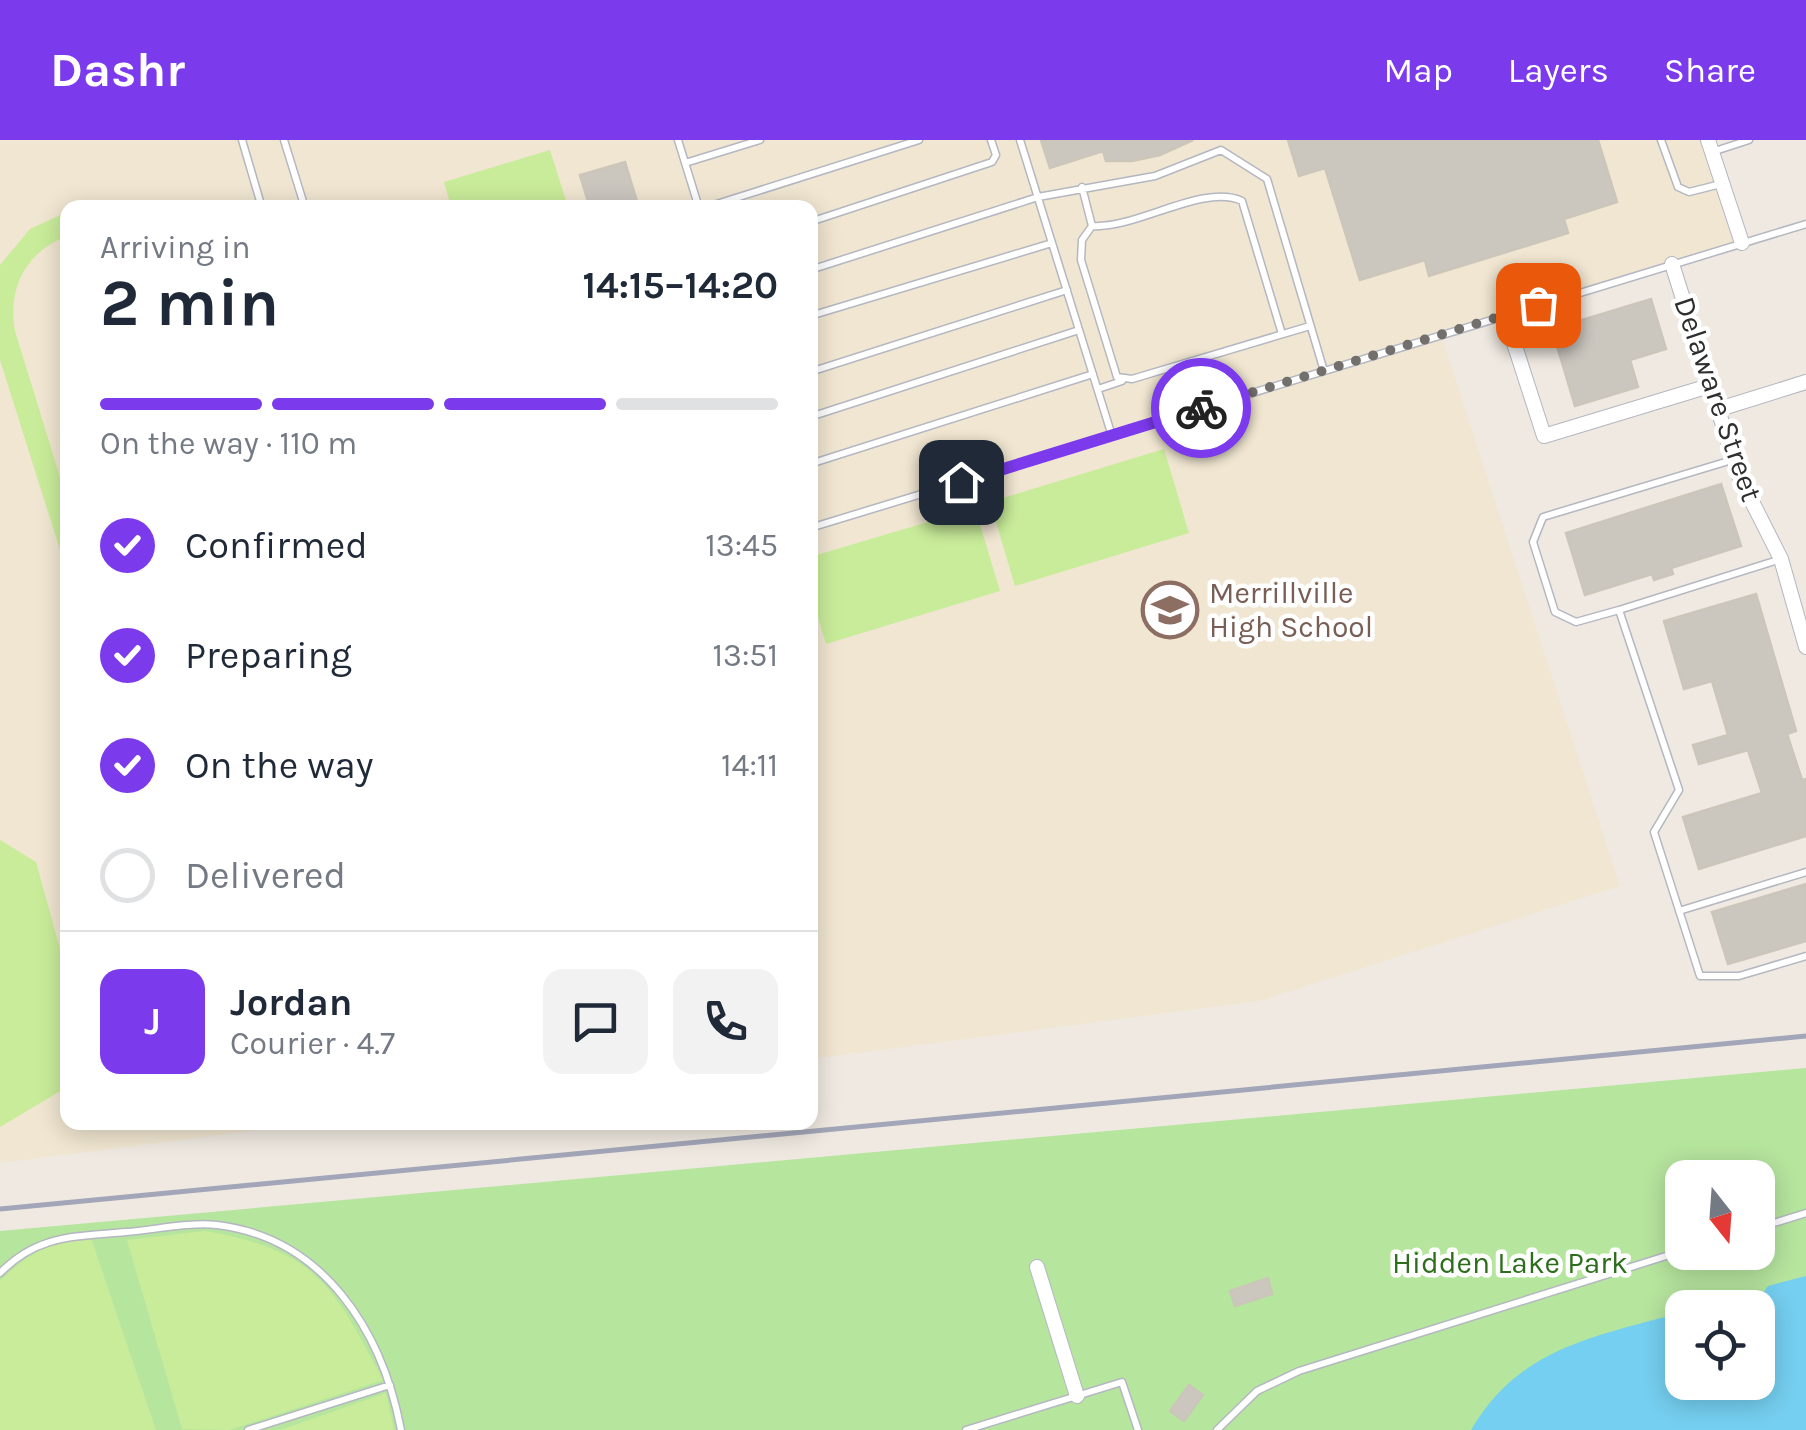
<!DOCTYPE html>
<meta charset="utf-8">
<style>
body{margin:0;font-family:Karla,sans-serif;background:#f2f2f3;color:#1f2937;height:100vh;display:flex;flex-direction:column;font-size:38px;white-space:nowrap}
*{box-sizing:border-box;margin:0}
p{font-size:32px;color:#747a83}
.icon{flex:none;width:55px;height:55px;fill:none;stroke:currentColor;stroke-width:2;stroke-linecap:round;stroke-linejoin:round}
.map{position:relative;flex:1;overflow:hidden}
.side{position:absolute;left:60px;top:60px;width:758px;height:930px;display:flex;flex-direction:column;background:#fff;border-radius:20px;box-shadow:0 5px 25px #0003}
.side>*{flex:none}
.needle{width:65px;rotate:163deg}
.tools{position:absolute;left:1665px;top:1020px;display:grid;gap:20px}
.tools a{display:grid;place-items:center;width:110px;height:110px;border-radius:20px;background:#fff;box-shadow:0 5px 25px #0003;font-size:50px}
.pin{position:absolute;display:grid;place-items:center;width:85px;height:85px;color:#fff;margin:-42px;border-radius:20px;box-shadow:0 5px 15px #0006}
.courier{position:absolute;display:grid;place-items:center;width:100px;height:100px;margin:-50px;border:8px solid #7c3aed;border-radius:50%;background:#fff;color:#222;box-shadow:0 2px 12px #0007}
.overview em{font-style:normal;font-weight:700}
.overview div{display:flex;flex-direction:column-reverse}
.overview{display:flex;align-items:center;justify-content:space-between;height:170px;padding:0 40px}
h1{font-size:65px;font-weight:700;line-height:75px}
.bar{display:grid;grid-template-columns:repeat(4,1fr);gap:15px 10px;align-content:center;height:120px;padding:0 40px}
.bar i{height:12px;border-radius:8px;background:#e0e1e3}
.bar .selected{background:#7c3aed}
.bar p{grid-column:span 4}
.line{display:flex;align-items:center;gap:25px;padding:0 40px;border-top:2px solid #e0e1e3}
.line div{flex:1}
.round{display:grid;place-items:center;flex:none;width:105px;height:105px;border-radius:20px;background:#f2f2f3}
ol{padding:0 40px;list-style:none}
li{display:flex;align-items:center;gap:30px;height:110px}
li p{margin-inline-start:auto}
li .icon{padding:10px;border-radius:50%;background:#7c3aed;color:#fff;stroke-width:4}
li:last-child{color:#747a83}
li i{width:55px;height:55px;border:5px solid #e0e1e3;border-radius:50%}
header{display:flex;align-items:center;gap:60px;box-sizing:border-box;height:140px;padding:0 50px;background:#7c3aed;color:#fff}
header strong{font-size:48px}
nav{display:flex;gap:55px;margin-inline-start:auto;font-size:35px}
.map>svg:first-child{display:block}
</style>
<header>
<strong>Dashr</strong>
<nav><a>Map</a><a>Layers</a><a>Share</a></nav>
</header>
<div class="map">
<svg width="1806" height="1290" viewBox="0 0 1806 1290">
<rect width="100%" height="100%" fill="#efe9e1"/>
<path fill="#f0e6d1" d="M0,0h1708l34,103 -301,92 179,551 -361,115 -449,58v-851h-742v914l246,1 -314,40z"/>
<path fill="#b6e59e" fill-rule="evenodd" d="M1806,928v362h-1806v-199zM1682,1038h76v74h-76zM1682,1168h76v74h-76z"/>
<path fill="#c9ec9a" d="M550,10l18,57h-117l-7,-25z
M67,72v24c-41,16 -60,52 -52,95l52,169v72l-67,-212v-95l30,-36z
M1164,309l25,84 -174,53 -25,-84z
M975,368l25,83 -174,53 -16,-53v-34z
M0,700l36,22 31,112v113l-67,40z
M205,1091c112,19 129,57 178,149l-154,50 -47,-1 -55,-189z
M91,1098l65,192h-156v-149c32,-31 47,-37 91,-43z
M386,1253l8,37h-114z"/>
<path fill="#75cff0" d="M1806,1136v154h-335c49,-84 125,-93 211,-118v70h76v-74l-5,-1 15,-21z"/>
<path fill="#cbc7bf" stroke="#cbc5ba" stroke-width="2.5" d="M1041,0h152l-33,15 -28,6h-26l-3,-10 -53,17z
M1288,0h310l19,62 -53,17 4,14 -139,43 -4,-16 -65,20 -35,-112 -26,8z
M625,22l14,46h-49l-10,-33z
M1651,159l15,50 -36,11 8,27 -63,19 -23,-77z
M1721,344l20,62 -70,22 2,6 -19,6 -2,-6 -67,21 -19,-62z
M1756,454l40,137 -9,3 15,46 4,-1v57l-107,33 -16,-52 79,-24 -14,-43 -49,14 -6,-19 35,-10 -16,-54 -28,8 -20,-68z
M1806,744v57l-78,23 -16,-52z
M1268,1138l4,16 -37,12 -5,-15z
M1189,1245l14,10 -19,26 -14,-10z"/>
<g fill="none" stroke-linecap="round" stroke-linejoin="round">
<g stroke="#b4b7c1" stroke-width="9">
<path id="service" d="M242,0l20,68
M284,0l21,68
M678,0l21,68
M1020,0l92,296
M1661,0l17,47 11,5 32,-8
M1712,12l37,-12
M685,23l75,-23
M1082,47l10,39 -10,14 -1,20 36,117 15,2 178,-53
M704,68l215,-68
M810,82l182,-60 4,-7 -5,-15
M1092,86c45,3 111,-43 150,-25l40,133
M810,130l228,-73 117,-21 66,-26 46,29 57,192
M810,176l242,-73
M810,232l257,-82
M1098,249l24,-8
M810,277l269,-87
M810,324l283,-90
M810,388l996,-304
M1781,419l-162,51 60,180 -25,42 46,144h39l67,-20
M1619,470l-43,12 -21,-10 -22,-70 10,-25 189,-57
M1679,771l127,-39
M1758,1088l48,-15
M0,1133c38,-39 75,-36 126,-41 28,-2 62,-10 91,-7 107,13 165,106 184,205
M248,1290l142,-45
M966,1290l156,-48 16,48
M1217,1290l40,-39 42,-20 383,-120"/>
</g>
<g stroke="#b4b7c1" stroke-width="16">
<path id="minor" d="M1708,0l34,103
M1672,124l67,212 42,83 25,88
M1505,175l39,121 165,-50
M1716,270l90,-28
M1037,1127l40,129"/>
</g>
<use href="#service" stroke="#fff" stroke-width="6"/>
<use href="#minor" stroke="#fff" stroke-width="14"/>
<path stroke="#a3a6b8" stroke-width="5" d="M0,1069l1806,-173"/>
</g>
<g fill="none" stroke-linecap="round" stroke-linejoin="round">
<path stroke="#726f6d" stroke-width="10" stroke-dasharray="0 18" d="M1201,268l337,-103"/>
<path stroke="#7c3aed" stroke-width="12" d="M961,342l240,-74"/>
</g>
<defs>
<g id="school-ring" transform="scale(2.875)"><circle r="9.5" fill="#fff" stroke="#8d6e63" stroke-width="1.5"/><path d="M0-5L7-2L0 1L-7-2ZM-4 1L0 2.5L4 1V4Q0 6-4 4Z" fill="#8d6e63"/></g>
</defs>
<g fill-rule="evenodd">
<use href="#school-ring" x="1170" y="470"/>
</g>
<g text-anchor="middle" dominant-baseline="central" stroke-width="9" stroke-linejoin="round" paint-order="stroke">
<g font-size="30" fill="#2e2e2e" stroke="#fff">
<text transform="translate(1718 259) rotate(71)">Delaware Street</text>
</g>
<g font-size="30" fill="#785e54" stroke="#fff" text-anchor="start">
<text x="1209" y="453">Merrillville<tspan x="1209" dy="34">High School</tspan></text>
</g>
<g font-size="30" fill="#2c6e1b" stroke="#fff">
<text x="1510" y="1123">Hidden Lake Park</text>
</g>
</g>
</svg>
<div class="tools">
<a><svg class="needle" viewBox="-14 -14 28 28"><path d="M0-13l5 13h-10z" fill="#e53935"/><path d="M0 13l5-13h-10z" fill="#747a83"/></svg></a>
<a><svg class="icon" aria-label="locate" viewBox="0 0 24 24"><circle cx="12" cy="12" r="6"/><path d="M12 2v4M12 18v4M2 12h4M18 12h4"/></svg></a>
</div>
<div class="pin" style="left:1538px;top:165px;background:#ea580c"><svg class="icon" aria-label="bag" viewBox="0 0 24 24"><path d="M5 8h14l-1 12H6zM9 8a3 3 0 0 1 6 0"/></svg></div>
<div class="pin" style="left:961px;top:342px;background:#1f2937"><svg class="icon" aria-label="home" viewBox="0 0 24 24"><path d="M3 11l9-7 9 7M6 9v11h12V9"/></svg></div>
<div class="courier" style="left:1201px;top:268px"><svg class="icon" aria-label="bike" viewBox="0 0 24 24"><circle cx="6" cy="16" r="4"/><circle cx="18" cy="16" r="4"/><path d="M6 16l4-8h5l3 8M10 8l3 8H6M13 5h3"/></svg></div>
<section class="side">
<div class="overview"><div><h1>2 min</h1><p>Arriving in</p></div><em>14:15–14:20</em></div>
<div class="bar"><i class="selected"></i><i class="selected"></i><i class="selected"></i><i></i><p>On the way · 110 m</p></div>
<ol>
<li><svg class="icon" aria-label="check" viewBox="0 0 24 24"><path d="M5 12l5 5 9-10"/></svg>Confirmed<p>13:45</p></li>
<li><svg class="icon" aria-label="check" viewBox="0 0 24 24"><path d="M5 12l5 5 9-10"/></svg>Preparing<p>13:51</p></li>
<li><svg class="icon" aria-label="check" viewBox="0 0 24 24"><path d="M5 12l5 5 9-10"/></svg>On the way<p>14:11</p></li>
<li><i></i>Delivered</li>
</ol>
<div class="line" style="height:180px"><b class="round" style="background:#7c3aed;color:#fff">J</b><div><b>Jordan</b><p>Courier · 4.7</p></div><a class="round"><svg class="icon" aria-label="chat" viewBox="0 0 24 24"><path d="M4 5h16v11H9l-5 4z"/></svg></a><a class="round"><svg class="icon" aria-label="phone" viewBox="0 0 24 24"><path d="M5 4h4l2 5-3 2q2 4 5 5l2-3 5 2v4C11 20 4 13 5 4z"/></svg></a></div>
</section>
</div>
